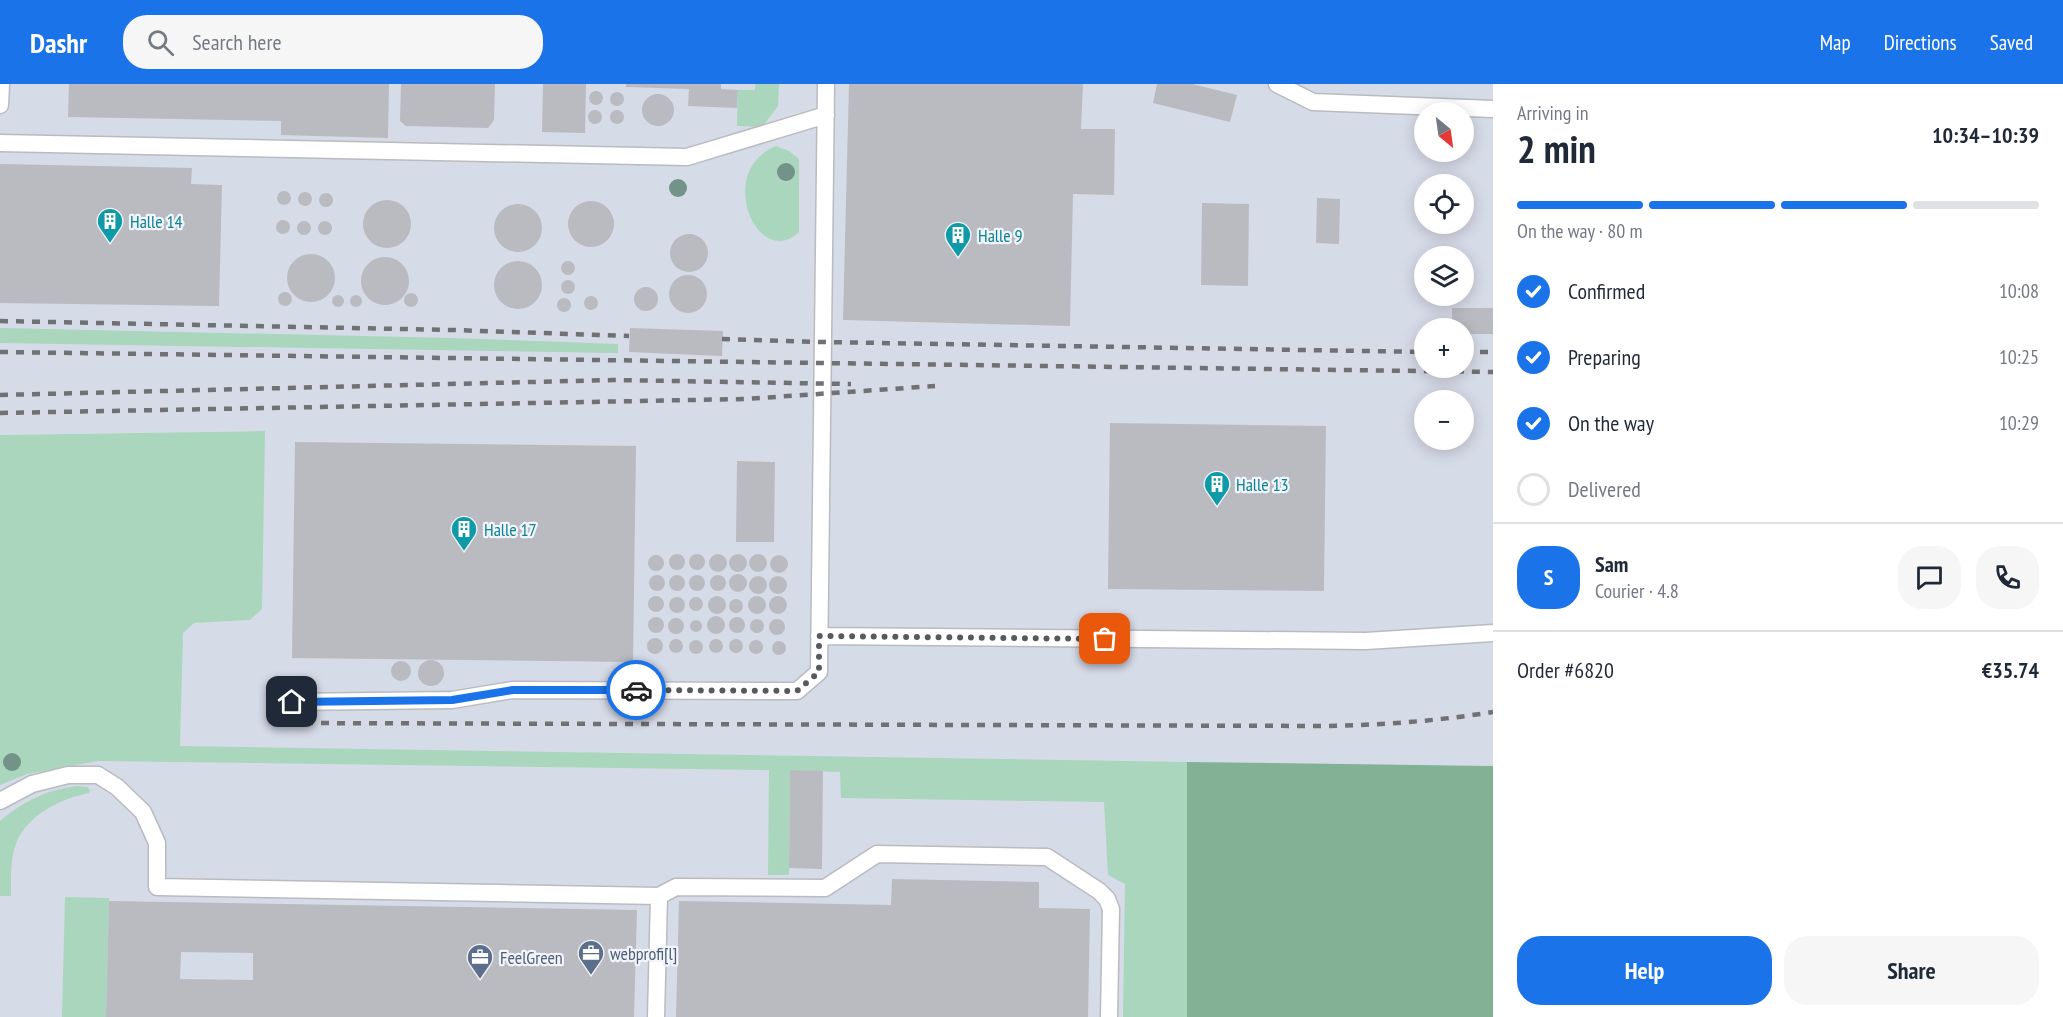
<!DOCTYPE html>
<meta charset="utf-8">
<style>
body{margin:0;font-family:"PT Sans Narrow",sans-serif;background:#f6f6f7;color:#1f2937;height:100vh;display:flex;flex-direction:column;font-size:22px;white-space:nowrap}
*{box-sizing:border-box;margin:0}
p{font-size:20px;color:#747a83}
.icon{flex:none;width:33px;height:33px;fill:none;stroke:currentColor;stroke-width:2;stroke-linecap:round;stroke-linejoin:round}
.map{position:relative;flex:1;overflow:hidden}
.side{display:flex;flex-direction:column;background:#fff;width:570px}
.side>*{flex:none}
.needle{width:39px;rotate:151deg}
.buttons{position:absolute;left:1414px;top:18px;display:grid;gap:12px}
.buttons a{display:grid;place-items:center;width:60px;height:60px;border-radius:50%;background:#fff;box-shadow:0 3px 15px #0003;font-size:30px}
.pin{position:absolute;display:grid;place-items:center;width:51px;height:51px;color:#fff;margin:-26px;border-radius:12px;box-shadow:0 3px 9px #0006}
.courier{position:absolute;display:grid;place-items:center;width:60px;height:60px;margin:-30px;border:4px solid #1a73e8;border-radius:50%;background:#fff;color:#222;box-shadow:0 2px 8px #0007}
.head em{font-style:normal;font-weight:800}
.head div{display:flex;flex-direction:column-reverse}
.head{display:flex;align-items:center;justify-content:space-between;height:102px;padding:0 24px}
h1{font-size:39px;font-weight:800;line-height:45px}
.bar{display:grid;grid-template-columns:repeat(4,1fr);gap:9px 6px;align-content:center;height:72px;padding:0 24px}
.bar i{height:8px;border-radius:4px;background:#e0e1e3}
.bar .current{background:#1a73e8}
.bar p{grid-column:span 4}
.line{display:flex;align-items:center;gap:15px;padding:0 24px;border-top:2px solid #e0e1e3}
.line div{flex:1}
.round{display:grid;place-items:center;flex:none;width:63px;height:63px;border-radius:24px;background:#f6f6f7}
ol{padding:0 24px;list-style:none}
li{display:flex;align-items:center;gap:18px;height:66px}
li p{margin-inline-start:auto}
li .icon{padding:6px;border-radius:50%;background:#1a73e8;color:#fff;stroke-width:4}
li:last-child{color:#747a83}
li i{width:33px;height:33px;border:3px solid #e0e1e3;border-radius:50%}
.action{display:flex;gap:12px;margin-top:auto;padding:12px 24px}
.action a{flex:1;height:69px;border-radius:24px;background:#1a73e8;color:#fff;font-size:24px;font-weight:800;line-height:69px;text-align:center}
.action a+a{background:#f6f6f7;color:#1f2937}
header{display:flex;align-items:center;gap:36px;box-sizing:border-box;height:84px;padding:0 30px;background:#1a73e8;color:#fff}
header strong{font-size:28px}
nav{display:flex;gap:33px;margin-inline-start:auto;font-size:21px}
.search{width:420px;height:54px;background:#f6f6f7;display:flex;align-items:center;gap:15px;box-sizing:border-box;padding:0 21px;border-radius:24px;color:#747a83;font-size:22px}
main{display:flex;flex:1;min-height:0}
.map>svg:first-child{display:block}
</style>
<header>
<strong>Dashr</strong>
<div class="search"><svg class="icon" aria-label="search" viewBox="0 0 24 24"><circle cx="10" cy="10" r="6"/><path d="M15 15l6 6"/></svg>Search here</div>
<nav><a>Map</a><a>Directions</a><a>Saved</a></nav>
</header>
<main>
<div class="map">
<svg width="1493" height="933" viewBox="0 0 1493 933">
<rect width="100%" height="100%" fill="#e5e7ed"/>
<path fill="#d6dbe8" fill-rule="evenodd" d="M0,0h1493v682l-306,-3v254h-1187v-274l180,3 2,-113 11,-10 57,-3 15,-189 -265,4zM1425,28h39v40h-39zM1425,100h39v40h-39zM1425,172h39v40h-39zM1425,244h39v40h-39zM1425,316h39v40h-39z"/>
<path fill="#a9d6bc" d="M755,0h24l-1,22 -16,21 -25,-1 1,-36h17z
M776,62l13,5 10,8v73c-41,39 -85,-61 -23,-86z
M0,244l452,10 166,6v9l-618,-10z
M265,347l-3,178 -12,11 -56,3 -11,10 -3,113 1007,16v255h-64l2,-133 -17,-9 -4,-73 -263,-4 -1,-26 -50,-2 -1,105h-21l1,-105 -671,-9 -71,13 -27,11v-350z
M77,702l11,1 2,4 -1,2c-27,5 -60,21 -72,48 -7,17 -6,37 -6,55h-11v-75c24,-20 46,-31 77,-35z
M65,813l44,1 -3,119h-44z"/>
<path fill="#82b196" d="M1187,678l306,4v251h-306z"/>
<path fill="#b9bbc1" fill-rule="evenodd" d="M69,0h320l-1,54 -107,-3v-14l-213,-4z
M401,0h94l-1,36 -6,8 -82,-2 -6,-5z
M543,0h43l-1,49 -43,-1z
M626,0h95v5l17,1 -1,18 -49,-2 1,-17 -63,-2z
M849,0h234l-2,45h34l-1,66 -41,-1 -3,132 -227,-6z
M1157,0h35l45,11 -7,27 -77,-19z
M589 14a7 7 0 1 1 14 0a7 7 0 1 1-14 0Z
M610 15a7 7 0 1 1 14 0a7 7 0 1 1-14 0Z
M642 26a16 16 0 1 1 32 0a16 16 0 1 1-32 0Z
M588 33a7 7 0 1 1 14 0a7 7 0 1 1-14 0Z
M610 33a7 7 0 1 1 14 0a7 7 0 1 1-14 0Z
M0,80l192,4 -1,16 31,1 -3,121 -219,-3z
M277 114a7 7 0 1 1 14 0a7 7 0 1 1-14 0Z
M298 115a7 7 0 1 1 14 0a7 7 0 1 1-14 0Z
M319 116a7 7 0 1 1 14 0a7 7 0 1 1-14 0Z
M1317,114l23,1 -1,45 -23,-1z
M363 140a24 24 0 1 1 48 0a24 24 0 1 1-48 0Z
M568 140a23 23 0 1 1 46 0a23 23 0 1 1-46 0Z
M1202,119l47,1 -1,82 -47,-1z
M494 144a24 24 0 1 1 48 0a24 24 0 1 1-48 0Z
M276 143a7 7 0 1 1 14 0a7 7 0 1 1-14 0Z
M318 144a7 7 0 1 1 14 0a7 7 0 1 1-14 0Z
M297 144a7 7 0 1 1 14 0a7 7 0 1 1-14 0Z
M670 169a19 19 0 1 1 38 0a19 19 0 1 1-38 0Z
M287 194a24 24 0 1 1 48 0a24 24 0 1 1-48 0Z
M361 197a24 24 0 1 1 48 0a24 24 0 1 1-48 0Z
M561 184a7 7 0 1 1 14 0a7 7 0 1 1-14 0Z
M494 201a24 24 0 1 1 48 0a24 24 0 1 1-48 0Z
M669 210a19 19 0 1 1 38 0a19 19 0 1 1-38 0Z
M561 203a7 7 0 1 1 14 0a7 7 0 1 1-14 0Z
M634 215a12 12 0 1 1 24 0a12 12 0 1 1-24 0Z
M278 215a7 7 0 1 1 14 0a7 7 0 1 1-14 0Z
M404 216a7 7 0 1 1 14 0a7 7 0 1 1-14 0Z
M332 217a6 6 0 1 1 12 0a6 6 0 1 1-12 0Z
M350 217a6 6 0 1 1 12 0a6 6 0 1 1-12 0Z
M584 219a7 7 0 1 1 14 0a7 7 0 1 1-14 0Z
M557 221a7 7 0 1 1 14 0a7 7 0 1 1-14 0Z
M1452,224h41v26h-29v-6h-12z
M630,244l93,3 -1,25 -93,-4z
M1110,339l216,3 -2,165 -216,-2z
M295,358l341,4 -3,216 -341,-4z
M737,377l38,1 -1,80h-38z
M689 478a8 8 0 1 1 16 0a8 8 0 1 1-16 0Z
M669 478a8 8 0 1 1 16 0a8 8 0 1 1-16 0Z
M749 479a9 9 0 1 1 18 0a9 9 0 1 1-18 0Z
M729 479a9 9 0 1 1 18 0a9 9 0 1 1-18 0Z
M709 479a9 9 0 1 1 18 0a9 9 0 1 1-18 0Z
M648 479a8 8 0 1 1 16 0a8 8 0 1 1-16 0Z
M770 480a9 9 0 1 1 18 0a9 9 0 1 1-18 0Z
M729 499a9 9 0 1 1 18 0a9 9 0 1 1-18 0Z
M710 499a8 8 0 1 1 16 0a8 8 0 1 1-16 0Z
M649 499a8 8 0 1 1 16 0a8 8 0 1 1-16 0Z
M669 499a8 8 0 1 1 16 0a8 8 0 1 1-16 0Z
M689 499a8 8 0 1 1 16 0a8 8 0 1 1-16 0Z
M749 501a9 9 0 1 1 18 0a9 9 0 1 1-18 0Z
M769 501a9 9 0 1 1 18 0a9 9 0 1 1-18 0Z
M648 520a8 8 0 1 1 16 0a8 8 0 1 1-16 0Z
M748 521a9 9 0 1 1 18 0a9 9 0 1 1-18 0Z
M708 521a9 9 0 1 1 18 0a9 9 0 1 1-18 0Z
M769 521a9 9 0 1 1 18 0a9 9 0 1 1-18 0Z
M669 521a8 8 0 1 1 16 0a8 8 0 1 1-16 0Z
M689 520a7 7 0 1 1 14 0a7 7 0 1 1-14 0Z
M729 522a7 7 0 1 1 14 0a7 7 0 1 1-14 0Z
M707 541a9 9 0 1 1 18 0a9 9 0 1 1-18 0Z
M648 541a8 8 0 1 1 16 0a8 8 0 1 1-16 0Z
M729 541a8 8 0 1 1 16 0a8 8 0 1 1-16 0Z
M668 542a8 8 0 1 1 16 0a8 8 0 1 1-16 0Z
M769 543a8 8 0 1 1 16 0a8 8 0 1 1-16 0Z
M750 542a7 7 0 1 1 14 0a7 7 0 1 1-14 0Z
M690 542a6 6 0 1 1 12 0a6 6 0 1 1-12 0Z
M647 562a8 8 0 1 1 16 0a8 8 0 1 1-16 0Z
M729 562a7 7 0 1 1 14 0a7 7 0 1 1-14 0Z
M669 562a7 7 0 1 1 14 0a7 7 0 1 1-14 0Z
M709 562a7 7 0 1 1 14 0a7 7 0 1 1-14 0Z
M749 563a7 7 0 1 1 14 0a7 7 0 1 1-14 0Z
M689 563a7 7 0 1 1 14 0a7 7 0 1 1-14 0Z
M772 564a7 7 0 1 1 14 0a7 7 0 1 1-14 0Z
M418 589a13 13 0 1 1 26 0a13 13 0 1 1-26 0Z
M391 587a10 10 0 1 1 20 0a10 10 0 1 1-20 0Z
M790,686l33,1 -1,98 -33,-1z
M892,795l147,3v26l51,1 -2,108h-412l3,-116 212,4z
M109,817l528,9 -3,107h-528zM181,868l72,1v27l-73,-1z"/>
<g fill="none" stroke-linecap="round" stroke-linejoin="round">
<g stroke="#b9bbc1" stroke-width="19">
<path id="service" d="M1277,0l36,18 180,7
M0,21l1,-21
M0,59l687,14 139,-42
M819,552l547,5 127,-8
M292,618l160,-2 60,-10 285,1 22,-19 7,-588
M0,717l32,-17 36,-9h30l19,12 26,25 14,31v44l502,9 -3,121
M659,812l17,-9 149,1 52,-34 170,3 52,34 8,8 4,10 -2,108"/>
</g>
<use href="#service" stroke="#fff" stroke-width="16"/>
<path stroke="#707175" stroke-width="4.5" stroke-dasharray="8 8" stroke-linecap="butt" d="M0,237l453,9 176,6
M722,255l100,3 603,10
M0,268l1493,20
M1464,268h29
M0,311l613,-15 238,4
M0,329l745,-14 190,-13
M289,639l1036,3c57,-1 112,-5 168,-14"/>
</g>
<g fill="#739388">
<circle cx="786" cy="88" r="9"/>
<circle cx="678" cy="104" r="9"/>
<circle cx="12" cy="678" r="9"/>
</g>
<g fill="none" stroke-linecap="round" stroke-linejoin="round">
<path stroke="#57595c" stroke-width="6" stroke-dasharray="0 10.8" d="M636,606l161,1 22,-19v-36l286,3"/>
<path stroke="#1a73e8" stroke-width="8" d="M292,618l160,-2 61,-10h123"/>
</g>
<defs>
<g id="building-pin" transform="scale(1.35)"><path d="M0 17L-7.5 6A9.5 9.5 0 1 1 7.5 6Z" fill="#0f9aa8" stroke="#f2f4fb"/><path d="M-4-6H4V6H1V3H-1V6H-4ZM-2.5-4.3h1.7v1.8h-1.7ZM.8-4.3h1.7v1.8H.8ZM-2.5-1h1.7V.8h-1.7ZM.8-1h1.7V.8H.8Z" fill="#fff"/></g>
<g id="office-pin" transform="scale(1.35)"><path d="M0 17L-7.5 6A9.5 9.5 0 1 1 7.5 6Z" fill="#5c6f8a" stroke="#f2f4fb"/><path d="M-6-3h4V-5.5h4V-3h4V5H-6ZM-1-4.5V-3h2v-1.5ZM-6 0V1H6V0Z" fill="#fff"/></g>
</defs>
<g fill-rule="evenodd">
<use href="#building-pin" x="110" y="137"/>
<use href="#building-pin" x="958" y="151"/>
<use href="#building-pin" x="1217" y="400"/>
<use href="#building-pin" x="464" y="445"/>
<use href="#office-pin" x="591" y="869"/>
<use href="#office-pin" x="480" y="873"/>
</g>
<g text-anchor="middle" dominant-baseline="central" stroke-width="4.5" stroke-linejoin="round" paint-order="stroke">
<g font-size="18" fill="#0d838f" stroke="#f2f4fb" text-anchor="start">
<text x="130" y="137">Halle 14</text>
<text x="978" y="151">Halle 9</text>
<text x="1236" y="400">Halle 13</text>
<text x="484" y="445">Halle 17</text>
</g>
<g font-size="18" fill="#4e5e75" stroke="#f2f4fb" text-anchor="start">
<text x="610" y="869">webprofi[l]</text>
<text x="500" y="873">FeelGreen</text>
</g>
</g>
</svg>
<div class="buttons">
<a><svg class="needle" viewBox="-14 -14 28 28"><path d="M0-13l5 13h-10z" fill="#e53935"/><path d="M0 13l5-13h-10z" fill="#747a83"/></svg></a>
<a><svg class="icon" aria-label="locate" viewBox="0 0 24 24"><circle cx="12" cy="12" r="6"/><path d="M12 2v4M12 18v4M2 12h4M18 12h4"/></svg></a>
<a><svg class="icon" aria-label="layers" viewBox="0 0 24 24"><path d="M12 4l9 5-9 5-9-5zM3 14l9 5 9-5"/></svg></a>
<a>+</a>
<a>−</a>
</div>
<div class="pin" style="left:1105px;top:555px;background:#ea580c"><svg class="icon" aria-label="bag" viewBox="0 0 24 24"><path d="M5 8h14l-1 12H6zM9 8a3 3 0 0 1 6 0"/></svg></div>
<div class="pin" style="left:292px;top:618px;background:#1f2937"><svg class="icon" aria-label="home" viewBox="0 0 24 24"><path d="M3 11l9-7 9 7M6 9v11h12V9"/></svg></div>
<div class="courier" style="left:636px;top:606px"><svg class="icon" aria-label="car" viewBox="0 0 24 24"><path d="M5 17H2v-5l4-1 3-4h7l3 4 3 1v5h-3M9 17h6M6 11h13"/><circle cx="7" cy="17" r="2"/><circle cx="17" cy="17" r="2"/></svg></div>
</div>
<section class="side">
<div class="head"><div><h1>2 min</h1><p>Arriving in</p></div><em>10:34–10:39</em></div>
<div class="bar"><i class="current"></i><i class="current"></i><i class="current"></i><i></i><p>On the way · 80 m</p></div>
<ol>
<li><svg class="icon" aria-label="check" viewBox="0 0 24 24"><path d="M5 12l5 5 9-10"/></svg>Confirmed<p>10:08</p></li>
<li><svg class="icon" aria-label="check" viewBox="0 0 24 24"><path d="M5 12l5 5 9-10"/></svg>Preparing<p>10:25</p></li>
<li><svg class="icon" aria-label="check" viewBox="0 0 24 24"><path d="M5 12l5 5 9-10"/></svg>On the way<p>10:29</p></li>
<li><i></i>Delivered</li>
</ol>
<div class="line" style="height:108px"><b class="round" style="background:#1a73e8;color:#fff">S</b><div><b>Sam</b><p>Courier · 4.8</p></div><a class="round"><svg class="icon" aria-label="chat" viewBox="0 0 24 24"><path d="M4 5h16v11H9l-5 4z"/></svg></a><a class="round"><svg class="icon" aria-label="phone" viewBox="0 0 24 24"><path d="M5 4h4l2 5-3 2q2 4 5 5l2-3 5 2v4C11 20 4 13 5 4z"/></svg></a></div>
<div class="line" style="height:78px"><div>Order #6820</div><b>€35.74</b></div>
<div class="action"><a>Help</a><a>Share</a></div>
</section>
</main>
